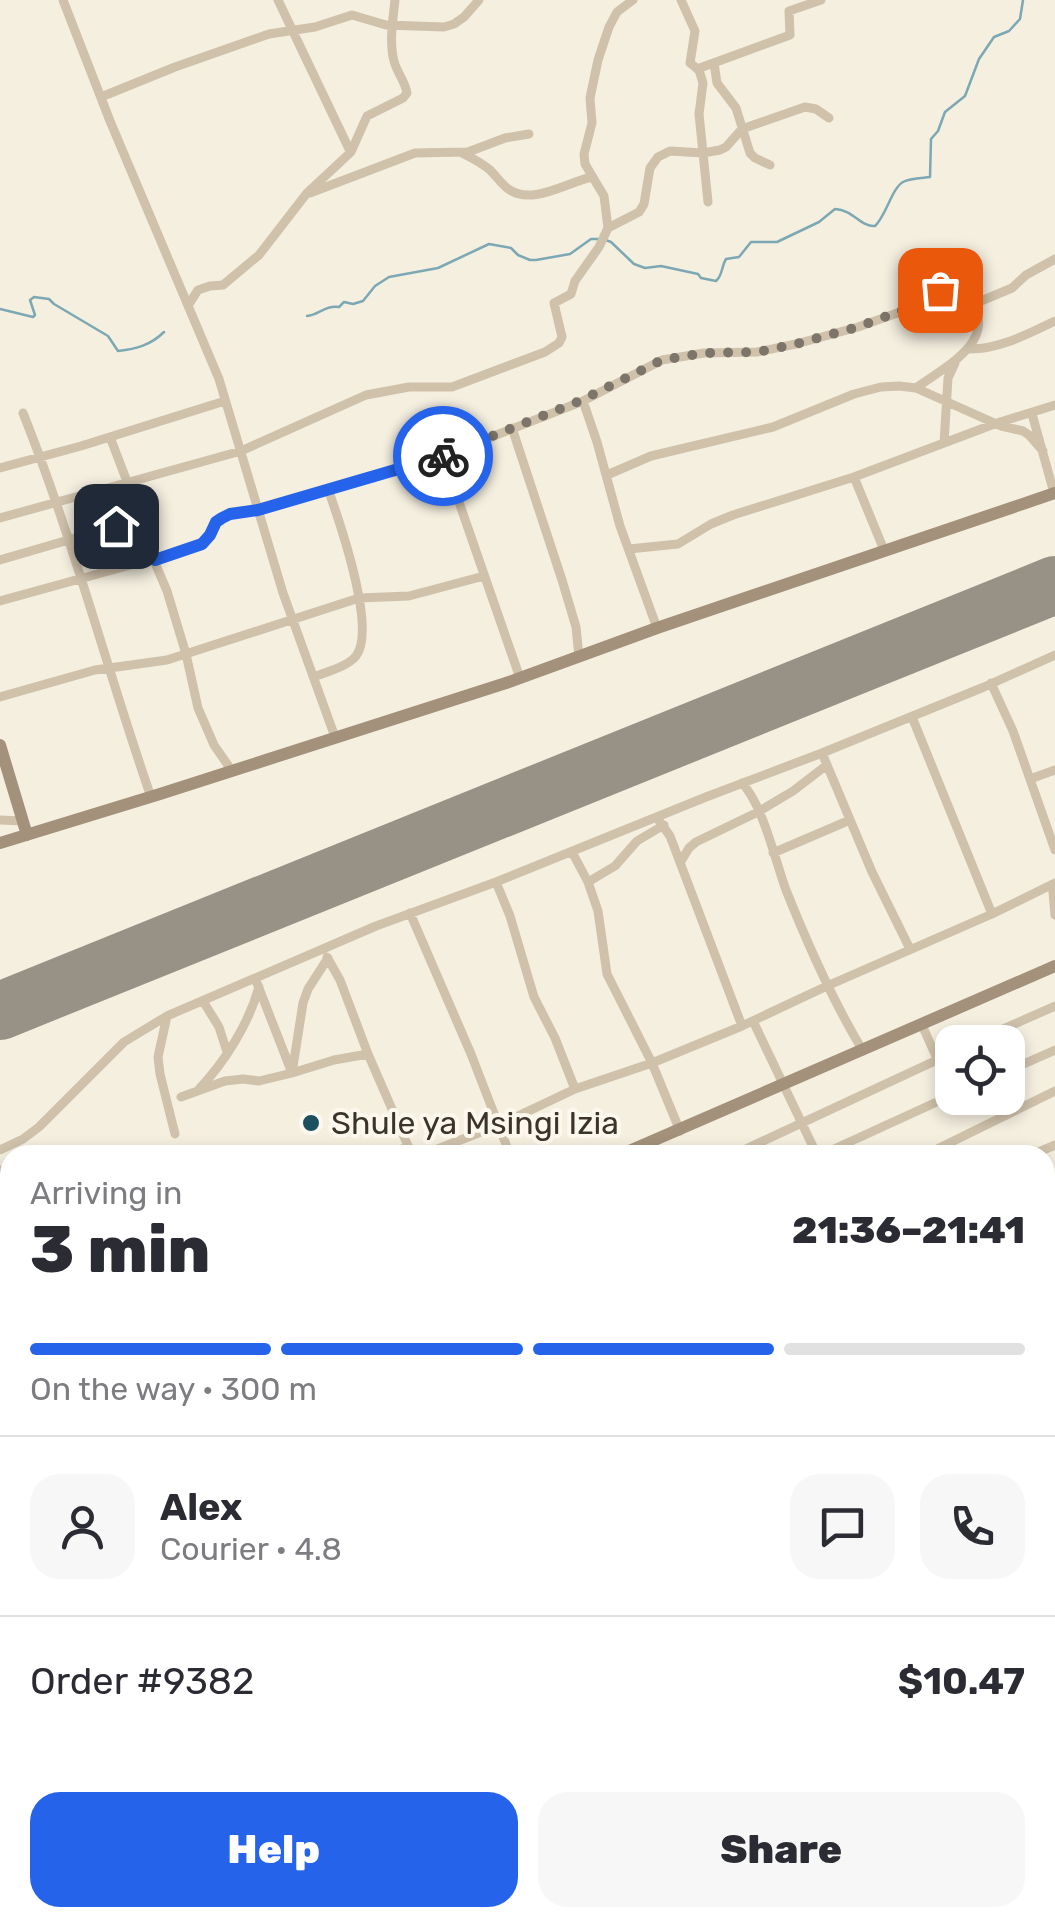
<!DOCTYPE html>
<meta charset="utf-8">
<style>
body{margin:0;font-family:Rubik,sans-serif;background:#f7f7f7;color:#2b2b33;height:100vh;display:flex;flex-direction:column;font-size:38px;white-space:nowrap}
*{box-sizing:border-box;margin:0}
p{font-size:32px;color:#7c7c81}
.icon{flex:none;width:55px;height:55px;fill:none;stroke:currentColor;stroke-width:2;stroke-linecap:round;stroke-linejoin:round}
.map{position:relative;flex:1;overflow:hidden}
.side{position:absolute;left:0px;top:1145px;width:1055px;height:782px;display:flex;flex-direction:column;background:#fff;border-radius:30px 30px 0 0;box-shadow:0 5px 15px #0003}
.side>*{flex:none}
.tools{position:absolute;left:935px;top:1025px;display:grid;gap:20px}
.tools a{display:grid;place-items:center;width:90px;height:90px;border-radius:20px;background:#fff;box-shadow:0 5px 15px #0003;font-size:50px}
.pin{position:absolute;display:grid;place-items:center;width:85px;height:85px;color:#fff;margin:-42px;border-radius:20px;box-shadow:0 5px 15px #0006}
.courier{position:absolute;display:grid;place-items:center;width:100px;height:100px;margin:-50px;border:8px solid #2563eb;border-radius:50%;background:#fff;color:#222;box-shadow:0 2px 12px #0007}
.head em{font-style:normal;font-weight:800}
.head div{display:flex;flex-direction:column-reverse}
.head{display:flex;align-items:center;justify-content:space-between;height:170px;padding:0 30px}
h1{font-size:65px;font-weight:800;line-height:75px}
.bar{display:grid;grid-template-columns:repeat(4,1fr);gap:15px 10px;align-content:center;height:120px;padding:0 30px}
.bar i{height:12px;border-radius:8px;background:#e1e1e2}
.bar .on{background:#2563eb}
.bar p{grid-column:span 4}
.line{display:flex;align-items:center;gap:25px;padding:0 30px;border-top:2px solid #e1e1e2}
.line div{flex:1}
.round{display:grid;place-items:center;flex:none;width:105px;height:105px;border-radius:30px;background:#f7f7f7}
.cta{display:flex;gap:20px;margin-top:auto;padding:20px 30px}
.cta a{flex:1;height:115px;border-radius:30px;background:#2563eb;color:#fff;font-size:40px;font-weight:800;line-height:115px;text-align:center}
.cta a+a{background:#f7f7f7;color:#2b2b33}
.map>svg:first-child{display:block}
</style>
<div class="map">
<svg width="1055" height="1927" viewBox="0 0 1055 1927">
<rect width="100%" height="100%" fill="#f5efe0"/>
<g fill="none" stroke-linecap="round" stroke-linejoin="round">
<path stroke="#7ca8b4" stroke-width="2.5" d="M0,309l33,8 2,-2 -5,-15 4,-3 15,2 5,5 54,32 10,15c18,-2 33,-6 46,-19
M307,316c12,-1 18,-11 32,-9l5,-5 9,2 10,-3 12,-15 14,-9 49,-9 51,-24 22,4 7,7 12,5h6l34,-6 21,-15h12l8,3 23,22 11,4 16,-2 37,8 3,4 15,3c7,-6 5,-14 10,-22l13,-2 12,-15h26l42,-20 16,-13c19,1 25,18 40,17 11,-10 17,-38 28,-44 7,-4 20,-4 27,-5l1,-38 7,-8 7,-19 20,-16 14,-37 15,-22 15,-6 11,-12 3,-19
M0,1230l10,-2
M1045,1534l10,5"/>
<path stroke="#989185" stroke-width="58" d="M0,1011l1055,-426"/>
<path stroke="#cfc1aa" stroke-width="9" d="M63,0l47,121 109,258 64,214 52,144
M278,0l72,151
M681,0l14,31 -5,32 9,7 4,13 -4,31 9,88
M714,63l3,20 19,25 14,45 5,5 15,7
M697,69l93,-34 -1,-24 32,-11
M101,97l74,-30 94,-33 46,-7 37,-12 34,10 58,2 10,-3 10,-7 15,-17
M462,153c10,5 20,10 28,17 6,6 11,13 17,18 24,19 60,-6 85,-11
M310,193l105,-40 53,-1 37,-14 24,-4
M608,228l-4,-32 -19,-32 -1,-10 8,-31 -2,-25 8,-38 11,-33 8,-15 16,-12
M189,304l9,-14 12,-4 13,-1 36,-30 48,-62 44,-41 16,-36 36,-18 4,-5c-2,-12 -10,-20 -13,-32 -5,-19 -1,-42 1,-61
M968,349c30,1 60,-15 87,-28
M916,388c27,-20 83,-47 55,-86
M583,401l14,41 23,84 37,102
M23,413c50,125 84,257 128,384
M1032,414l22,79
M512,428l50,152 14,47 3,30
M110,437l21,55 10,38 26,61 19,63 12,54 16,37 18,26
M944,443l4,-65 7,-15
M443,456l77,222
M0,468l81,-22 144,-45
M607,475l44,-19 122,-29 81,-33 27,-7 18,-1 17,2 85,38 22,5 6,4 14,16
M854,477l30,73
M0,518l241,-67 125,-56 43,-8h43l93,-35 14,-9 3,-6 -8,-34 17,-9 4,-13 24,-34 9,-19 31,-16 5,-8 6,-36 8,-11 12,-6 33,2 17,-3 6,-3 16,-18 63,-22 11,2 13,9
M629,549l49,-5 33,-20 22,-9 121,-38 143,-54 58,-18
M0,560l137,-40
M0,601l192,-53c19,-7 13,-13 24,-25 9,-11 29,-12 42,-13l185,-54 140,-55 79,-41 42,-7 53,-1 39,-8 62,-17 45,-16 29,-20 16,1 23,10 10,-1 31,-13 14,-13 29,-16
M314,677c12,-5 33,-10 42,-21 21,-27 -17,-136 -28,-167
M991,683l22,48 42,119
M0,697l95,-27 72,-10 192,-62 50,-2 75,-20
M912,717l80,197
M822,753l50,119 38,77
M1030,779l25,-9
M742,783c21,22 33,77 44,107 22,55 46,110 77,161
M657,818l13,18 72,190
M0,820l23,1
M572,852l16,30 10,29 9,63 45,89 28,68
M773,853l77,-33
M680,863l9,-15 7,-6 62,-30 35,-21 34,-26
M496,882l14,34 24,81 21,41 20,51
M588,882l27,-16 22,-25 27,-16
M1055,884l-2,8 2,23
M410,913l61,141 39,101
M327,957l13,23 28,74 44,101
M255,978l37,95 42,-13 34,-6
M203,1001l16,26 8,25
M167,1016l-9,41 2,17 15,60
M753,1021l64,134
M922,1025l30,67
M974,1042l81,-36
M1008,1071l47,-21
M199,1089c26,-27 50,-66 60,-102
M181,1097l44,-16 18,-2 16,2 33,-8 11,-70 5,-14 20,-31
M0,1150l23,-11 16,-12 85,-85 43,-26 209,-90 120,-44 210,-85 116,-44 162,-66 71,-32
M380,1155l29,-8
M422,1155l77,-30 76,-36 77,-26 90,-37 85,-40 165,-72 63,-31
M733,1155l219,-102
M821,1155l131,-60
M925,1155l130,-64
M1032,1155l23,-10
M0,1170l10,4
M1045,1189l10,-4
M1045,1231l10,-5
M1045,1338l10,-4
M1045,1382l10,-4
M0,1399l10,34
M1045,1433l10,-4
M0,1503l10,-1
M1045,1547l10,3
M0,1620l10,-6
M1045,1658l10,6
M896,1918l5,9
M165,1927l12,-9"/>
<path stroke="#a3917b" stroke-width="12" d="M0,745l27,90
M0,843l160,-49 346,-111 151,-55 398,-135
M620,1155l435,-189"/>
<path stroke="#5d4f41" stroke-width="15" d="M0,1567l10,14
M259,1918l7,9"/>
</g>
<g fill="none" stroke-linecap="round" stroke-linejoin="round">
<path stroke="#7d756a" stroke-width="10" stroke-dasharray="0 18" d="M443,456l139,-56 80,-40 42,-7 54,-1 38,-8 62,-17 45,-17 8,-3 13,-13 16,-4"/>
<path stroke="#2563eb" stroke-width="12" d="M116,526l21,-6 18,40 47,-16 8,-9 6,-13 6,-4 8,-4 28,-4 185,-54"/>
</g>
<circle fill="#1c5061" stroke="#fcf8ed" stroke-width="4" cx="311" cy="1123" r="10"/>
<g text-anchor="middle" dominant-baseline="central" stroke-width="8" stroke-linejoin="round" paint-order="stroke">
<g font-size="32" fill="#3c332a" stroke="#fcf8ed" text-anchor="start">
<text x="331" y="1123">Shule ya Msingi Izia</text>
</g>
</g>
</svg>
<div class="tools">
<a><svg class="icon" aria-label="locate" viewBox="0 0 24 24"><circle cx="12" cy="12" r="6"/><path d="M12 2v4M12 18v4M2 12h4M18 12h4"/></svg></a>
</div>
<div class="pin" style="left:940px;top:290px;background:#ea580c"><svg class="icon" aria-label="bag" viewBox="0 0 24 24"><path d="M5 8h14l-1 12H6zM9 8a3 3 0 0 1 6 0"/></svg></div>
<div class="pin" style="left:116px;top:526px;background:#1f2937"><svg class="icon" aria-label="home" viewBox="0 0 24 24"><path d="M3 11l9-7 9 7M6 9v11h12V9"/></svg></div>
<div class="courier" style="left:443px;top:456px"><svg class="icon" aria-label="bike" viewBox="0 0 24 24"><circle cx="6" cy="16" r="4"/><circle cx="18" cy="16" r="4"/><path d="M6 16l4-8h5l3 8M10 8l3 8H6M13 5h3"/></svg></div>
<section class="side">
<div class="head"><div><h1>3 min</h1><p>Arriving in</p></div><em>21:36–21:41</em></div>
<div class="bar"><i class="on"></i><i class="on"></i><i class="on"></i><i></i><p>On the way · 300 m</p></div>
<div class="line" style="height:180px"><a class="round"><svg class="icon" aria-label="person" viewBox="0 0 24 24"><circle cx="12" cy="8" r="4"/><path d="M4 21q1-7 8-7t8 7"/></svg></a><div><b>Alex</b><p>Courier · 4.8</p></div><a class="round"><svg class="icon" aria-label="chat" viewBox="0 0 24 24"><path d="M4 5h16v11H9l-5 4z"/></svg></a><a class="round"><svg class="icon" aria-label="phone" viewBox="0 0 24 24"><path d="M5 4h4l2 5-3 2q2 4 5 5l2-3 5 2v4C11 20 4 13 5 4z"/></svg></a></div>
<div class="line" style="height:130px"><div>Order #9382</div><b>$10.47</b></div>
<div class="cta"><a>Help</a><a>Share</a></div>
</section>
</div>
